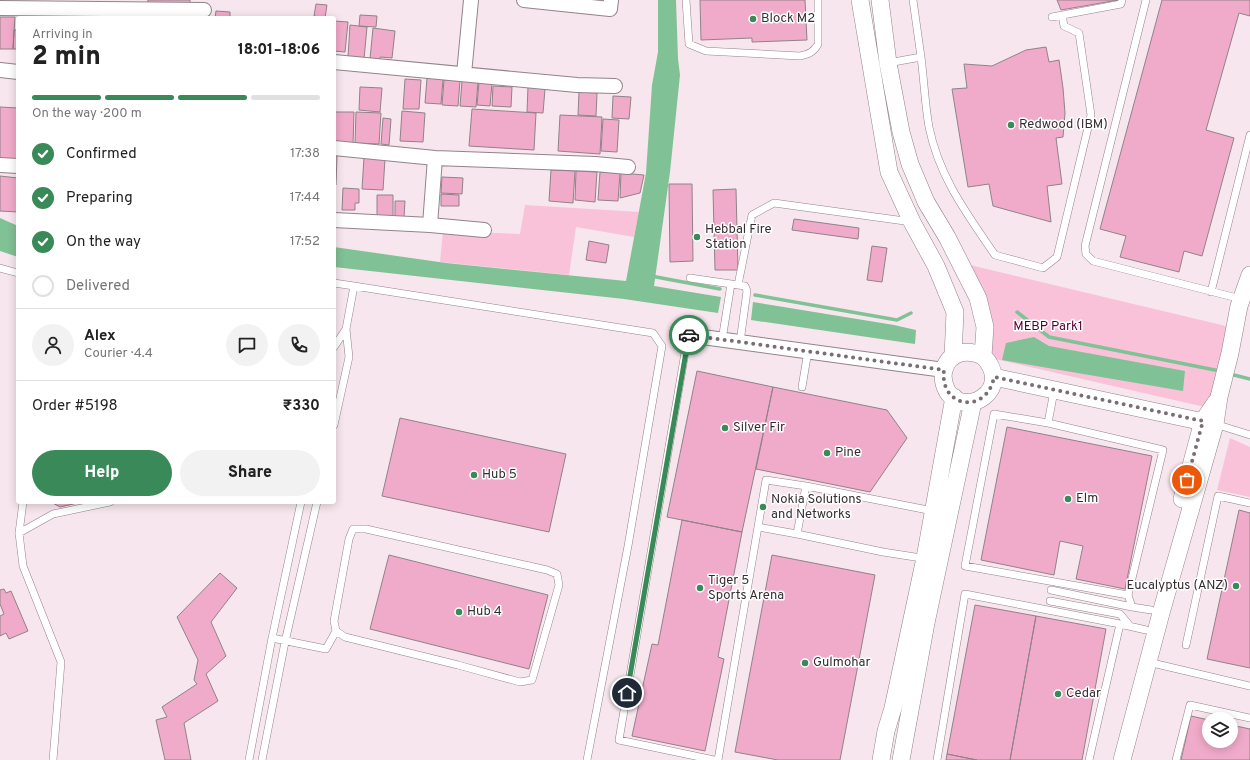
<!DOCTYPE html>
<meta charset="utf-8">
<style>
body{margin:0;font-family:Overpass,sans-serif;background:#f2f2f2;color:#222;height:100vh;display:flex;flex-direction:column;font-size:15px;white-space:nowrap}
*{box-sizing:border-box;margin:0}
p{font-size:13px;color:#767676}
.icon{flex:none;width:22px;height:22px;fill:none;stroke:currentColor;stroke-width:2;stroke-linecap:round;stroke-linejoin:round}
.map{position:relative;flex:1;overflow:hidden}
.drawer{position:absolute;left:16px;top:16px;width:320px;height:488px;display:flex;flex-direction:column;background:#fff;border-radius:4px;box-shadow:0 2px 10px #0003}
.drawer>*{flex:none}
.buttons{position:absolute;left:1202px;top:712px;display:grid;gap:8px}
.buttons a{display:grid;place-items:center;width:36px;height:36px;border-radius:50%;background:#fff;box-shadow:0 2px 10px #0003;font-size:20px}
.pin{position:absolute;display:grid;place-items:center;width:34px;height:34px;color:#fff;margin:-17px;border:2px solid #fff;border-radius:50%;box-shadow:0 1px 4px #0007}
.courier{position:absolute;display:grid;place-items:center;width:40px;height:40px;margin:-20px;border:3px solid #398959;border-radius:50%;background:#fff;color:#222;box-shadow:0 1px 5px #0007}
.overview em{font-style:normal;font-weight:800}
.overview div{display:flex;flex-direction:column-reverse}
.overview{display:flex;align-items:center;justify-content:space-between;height:68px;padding:0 16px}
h1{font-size:26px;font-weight:800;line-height:30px}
.bar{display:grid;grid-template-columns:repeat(4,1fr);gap:6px 4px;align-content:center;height:48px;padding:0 16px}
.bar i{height:5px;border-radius:3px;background:#e0e0e0}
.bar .active{background:#398959}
.bar p{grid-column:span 4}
.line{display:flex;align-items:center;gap:10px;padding:0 16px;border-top:1px solid #e0e0e0}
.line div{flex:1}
.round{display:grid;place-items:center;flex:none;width:42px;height:42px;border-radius:21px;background:#f2f2f2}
ol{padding:0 16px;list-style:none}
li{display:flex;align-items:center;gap:12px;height:44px}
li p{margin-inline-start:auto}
li .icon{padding:4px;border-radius:50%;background:#398959;color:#fff;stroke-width:4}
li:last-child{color:#767676}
li i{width:22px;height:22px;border:2px solid #e0e0e0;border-radius:50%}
.action{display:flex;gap:8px;margin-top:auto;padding:8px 16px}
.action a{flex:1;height:46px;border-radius:24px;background:#398959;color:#fff;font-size:16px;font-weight:800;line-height:46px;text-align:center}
.action a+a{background:#f2f2f2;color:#222}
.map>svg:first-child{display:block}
</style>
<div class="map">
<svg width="1250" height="760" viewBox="0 0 1250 760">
<rect width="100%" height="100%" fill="#f7e6ed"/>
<path fill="#f9c2d9" d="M525,205l114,7 -5,25 -58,-10 -7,48 -129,-13 3,-31 77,3z
M970,265l260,62 -21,81 -218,-50 -1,-49z
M1230,438l20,9v50l-33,-7z"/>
<path fill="#81c196" d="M658,0h18l2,59 2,16 -10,97 -16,114 67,11 -3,16 -94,-14 -290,-32v-20l112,16 180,18 20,-108 6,-88 6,-33z
M0,218l18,8v31l-18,-6z
M753,302l141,23 22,5 -1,14 -164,-24z
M1034,337l15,9 136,25 -2,20 -181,-31 4,-17z"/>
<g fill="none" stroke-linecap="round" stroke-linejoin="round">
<path stroke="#81c196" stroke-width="3.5" d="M651,276l69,13
M755,295l142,25 14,-7
M1017,312l32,25 171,34
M1230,374l20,5"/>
</g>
<path fill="#f1abca" stroke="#918288" d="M148,0h42v7l-43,-1z
M700,0h105l2,40 -55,2v-4l-51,2z
M1057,0h61l-57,10z
M1162,0h88v16l-11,-3 -33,117 28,8 -32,118 -18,-5 -5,21 -59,-15 6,-21 -26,-7z
M316,4l11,1 -2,13 -11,-2z
M216,11l14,1v6h-15z
M360,15l17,1 -1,11 -17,-1z
M0,17h15l-2,32h-13z
M334,21l14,1 -3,30 -11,-1z
M350,25l17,2 -3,32 -16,-2z
M373,28l22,3 -3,27 -12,-1v3l-10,-1z
M14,30h4v19h-5z
M1046,47l3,15 10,-2 4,28 2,25 -2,24 -7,1 6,46 -15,2 4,36 -58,-16 -4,-22 -21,3 -16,-98 15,-1 -3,-24 28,2 34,-16z
M427,78l16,1 -2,25 -16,-1z
M405,79l16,1 -2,29h-16z
M444,80l16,1 -2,25 -16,-1z
M462,81l16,1 -2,25 -16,-1z
M479,82l13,1 -2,23 -13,-1z
M493,86l19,1 -1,20 -19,-1z
M360,87l22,1 -2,24 -21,-2z
M528,87l17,2 -2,24 -16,-1z
M579,92l18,1 -1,23 -18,-1z
M613,96l18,1 -2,22 -17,-1z
M0,107l18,1v54l-18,-2z
M472,109l64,4 -2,37 -65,-4z
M402,111l23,2 -2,29 -23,-1z
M335,112h19l-1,32 -19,-1z
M356,112l25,1 -2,31 -24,-1z
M560,115l42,2 -2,37 -42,-3z
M383,118l8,1 -2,26 -8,-1z
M603,119l16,1 -2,32 -16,-1z
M334,156h3l-1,29h-2z
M364,157l21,2 -2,31 -21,-1z
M551,170l24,1 -2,32 -24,-2z
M576,171l21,1 -2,30 -20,-2z
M600,172l20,1 -2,28 -20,-1z
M621,173l23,2 -4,18 -20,5z
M0,176l18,2v34l-18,-1z
M442,177l21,1 -1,16 -21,-1z
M669,184h23l1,77 -23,1z
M343,188l16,1v14h-4v7h-13z
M736,189l2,81h-23l-2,-80z
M441,194l18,1v11h-18z
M377,195h16v22h-16z
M395,201h10l-1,16h-9z
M794,219l65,9 -1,11 -66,-9z
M589,241l20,4 -3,18 -20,-3z
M872,246l15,2 -5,34 -15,-2z
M697,371l76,16 -31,145 -75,-15z
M773,387l114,23 20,28 -37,54 -114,-23z
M400,418l166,36 -17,78 -167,-36z
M1007,427l145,29 -27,133 -49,-10 7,-33 -23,-5 -6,34 -73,-15z
M51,502h31l-22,5z
M1239,510l11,3v155l-43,-9z
M682,520l60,12 -24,125 6,2 -19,92 -73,-15 20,-92 6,1z
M389,555l159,40 -19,74 -159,-40z
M772,555l103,20 -35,185h-62l-43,-8z
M220,573l17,15 -26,34 15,34 -20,18 12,27 -34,22 7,37h-26l-9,-40 11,-3 -5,-10 35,-23 -3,-4 4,-20 -21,-43z
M4,589l2,4 5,-2 17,40 -19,8 -3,-6 -6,3v-20l4,-2 -4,-10v-14z
M975,605l61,11 -26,144h-33l-30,-6z
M1036,616l70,13 -24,131h-72z
M1191,716l18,4v21h22v-16l19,4v31h-69z
M947,754l30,6h-31z"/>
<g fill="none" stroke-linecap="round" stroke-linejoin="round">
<g stroke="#93838a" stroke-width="8">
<path id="service" d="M686,0l3,44 17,7 94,5c9,-2 14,-4 18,-12v-44
M913,0l8,57
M1146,0l-61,246 1,8 7,7 148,38
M1052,17l69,-13 1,-4
M888,63l33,-6c3,23 4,48 8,70 10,50 38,87 66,128l48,13 14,-11 34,-142 -12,-82 -15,-7 -2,-11
M0,268l18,5
M690,278l55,8 2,5 -7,51
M334,283l20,3 -8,43 3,28 -15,68
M738,285l14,-70 22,-12 138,19
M354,286l299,47 9,13 -34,200 -41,214
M1211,292l39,-157
M688,335l-69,405 95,20
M722,340l9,-56
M334,347l12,-18
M802,387l6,-36
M1048,423l6,-32
M1215,424l35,11
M23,502l-4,31 4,33 38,96 -8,98
M758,527l39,7
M19,533l34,-19 57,-12
M925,558l-10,-1 -32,-5 -86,-18 9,-48 127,25
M1051,590l81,17
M1128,595l-163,-29 29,-152 54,9 115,27 -35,145 4,12 19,3
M1050,601l70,13 10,12
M272,638l54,11 10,-18 9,6 113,28 62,17 12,-2 27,-95 -2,-11 -10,-4 -181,-41h-13l-4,10 -15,82 2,10
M1186,645l32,-149 32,7
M1148,662l102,24
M249,760l23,-122 29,-136
M262,760l23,-118 32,-140
M718,760l48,-280 40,6
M937,760l28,-166 155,30 26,6
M1089,760l31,-136
M1176,760l14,-55 60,13"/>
</g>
<g stroke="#93838a" stroke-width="16">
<path id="minor" d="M524,0l86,9 1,-9
M0,8l204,2
M334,62l243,23 38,1
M0,70l18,2
M464,74l7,-74
M334,148l101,10 160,6 33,3
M0,165l18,1
M334,220l96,5 5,-67
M430,225l54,5
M688,335l256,35"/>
</g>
<g stroke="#93838a" stroke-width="18">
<path id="tertiary" d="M860,0l29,172 23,50 24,44 19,46 -2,45
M880,0l8,63 13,69 9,32 16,38 21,35 31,61 7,29 -2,29c32,33 -18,64 -36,35 -3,-6 -5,-14 -3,-21 5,-19 24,-21 39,-14
M994,377l219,47
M1182,499l21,-78 13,-19
M881,760l5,-29 7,-23 32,-150 29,-161
M901,760l25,-137 47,-221
M1122,760l39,-147 54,-189 4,-27 11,-44 9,-47 11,-31"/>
</g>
<use href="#service" stroke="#fff" stroke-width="7"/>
<use href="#minor" stroke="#fff" stroke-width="14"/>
<use href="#tertiary" stroke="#fff" stroke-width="17"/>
</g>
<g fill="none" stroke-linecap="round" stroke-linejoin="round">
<path stroke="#796e73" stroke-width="4" stroke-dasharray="0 7.2" d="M689,335l255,35c-5,38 43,45 50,7l209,44 -16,59"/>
<path stroke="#398959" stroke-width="5" d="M627,693l62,-358"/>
</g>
<g fill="#398959" stroke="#fff" stroke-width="1.5">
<circle cx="753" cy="19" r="4"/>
<circle cx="1011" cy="125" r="4"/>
<circle cx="697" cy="237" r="4"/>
<circle cx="725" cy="428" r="4"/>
<circle cx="827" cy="453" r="4"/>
<circle cx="474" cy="475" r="4"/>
<circle cx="1068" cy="499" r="4"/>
<circle cx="763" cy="507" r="4"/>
<circle cx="1236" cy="586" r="4"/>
<circle cx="700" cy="588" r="4"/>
<circle cx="459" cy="612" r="4"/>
<circle cx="805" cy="663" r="4"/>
<circle cx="1058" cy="694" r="4"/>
</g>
<g text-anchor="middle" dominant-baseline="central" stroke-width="3" stroke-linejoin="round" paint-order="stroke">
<g font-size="13" fill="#352e31" stroke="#fff" text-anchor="start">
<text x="761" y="19">Block M2</text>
<text x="1019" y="125">Redwood (IBM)</text>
<text x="705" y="230">Hebbal Fire<tspan x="705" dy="15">Station</tspan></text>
<text x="733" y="428">Silver Fir</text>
<text x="835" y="453">Pine</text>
<text x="482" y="475">Hub 5</text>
<text x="1076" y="499">Elm</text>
<text x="771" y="500">Nokia Solutions<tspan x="771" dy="15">and Networks</tspan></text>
<text x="708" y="581">Tiger 5<tspan x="708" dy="15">Sports Arena</tspan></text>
<text x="1228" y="586" text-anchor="end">Eucalyptus (ANZ)</text>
<text x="467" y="612">Hub 4</text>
<text x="813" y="663">Gulmohar</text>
<text x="1066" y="694">Cedar</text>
</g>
<g font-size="13" fill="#530133" stroke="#fff">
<text x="1048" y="327">MEBP Park1</text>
</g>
</g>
</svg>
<div class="buttons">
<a><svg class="icon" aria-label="layers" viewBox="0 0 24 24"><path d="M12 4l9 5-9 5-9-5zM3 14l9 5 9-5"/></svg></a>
</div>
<div class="pin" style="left:1187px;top:480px;background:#ea580c"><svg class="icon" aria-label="bag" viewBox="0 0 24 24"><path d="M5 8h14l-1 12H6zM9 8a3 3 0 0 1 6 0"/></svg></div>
<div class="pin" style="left:627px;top:693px;background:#1f2937"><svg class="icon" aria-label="home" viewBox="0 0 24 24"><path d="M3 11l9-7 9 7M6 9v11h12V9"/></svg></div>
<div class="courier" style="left:689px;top:335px"><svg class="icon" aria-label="car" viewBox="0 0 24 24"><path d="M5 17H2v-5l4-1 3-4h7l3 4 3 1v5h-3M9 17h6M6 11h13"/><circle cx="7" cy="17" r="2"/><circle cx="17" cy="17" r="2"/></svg></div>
<section class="drawer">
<div class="overview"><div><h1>2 min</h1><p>Arriving in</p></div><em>18:01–18:06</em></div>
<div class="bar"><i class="active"></i><i class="active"></i><i class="active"></i><i></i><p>On the way · 200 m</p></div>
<ol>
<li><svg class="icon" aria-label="check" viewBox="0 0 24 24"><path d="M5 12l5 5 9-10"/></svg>Confirmed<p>17:38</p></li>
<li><svg class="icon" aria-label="check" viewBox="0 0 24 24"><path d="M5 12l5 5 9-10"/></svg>Preparing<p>17:44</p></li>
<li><svg class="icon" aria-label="check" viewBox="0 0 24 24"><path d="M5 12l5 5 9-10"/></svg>On the way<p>17:52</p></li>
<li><i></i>Delivered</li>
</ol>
<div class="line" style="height:72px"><a class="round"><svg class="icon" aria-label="person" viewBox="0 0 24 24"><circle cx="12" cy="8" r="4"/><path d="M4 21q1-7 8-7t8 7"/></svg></a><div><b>Alex</b><p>Courier · 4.4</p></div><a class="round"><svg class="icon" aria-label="chat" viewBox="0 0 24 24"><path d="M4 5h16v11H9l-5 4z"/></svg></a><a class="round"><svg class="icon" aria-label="phone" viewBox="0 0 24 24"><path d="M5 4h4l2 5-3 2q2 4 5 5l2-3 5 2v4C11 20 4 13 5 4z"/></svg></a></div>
<div class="line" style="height:52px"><div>Order #5198</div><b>₹330</b></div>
<div class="action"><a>Help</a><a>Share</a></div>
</section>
</div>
